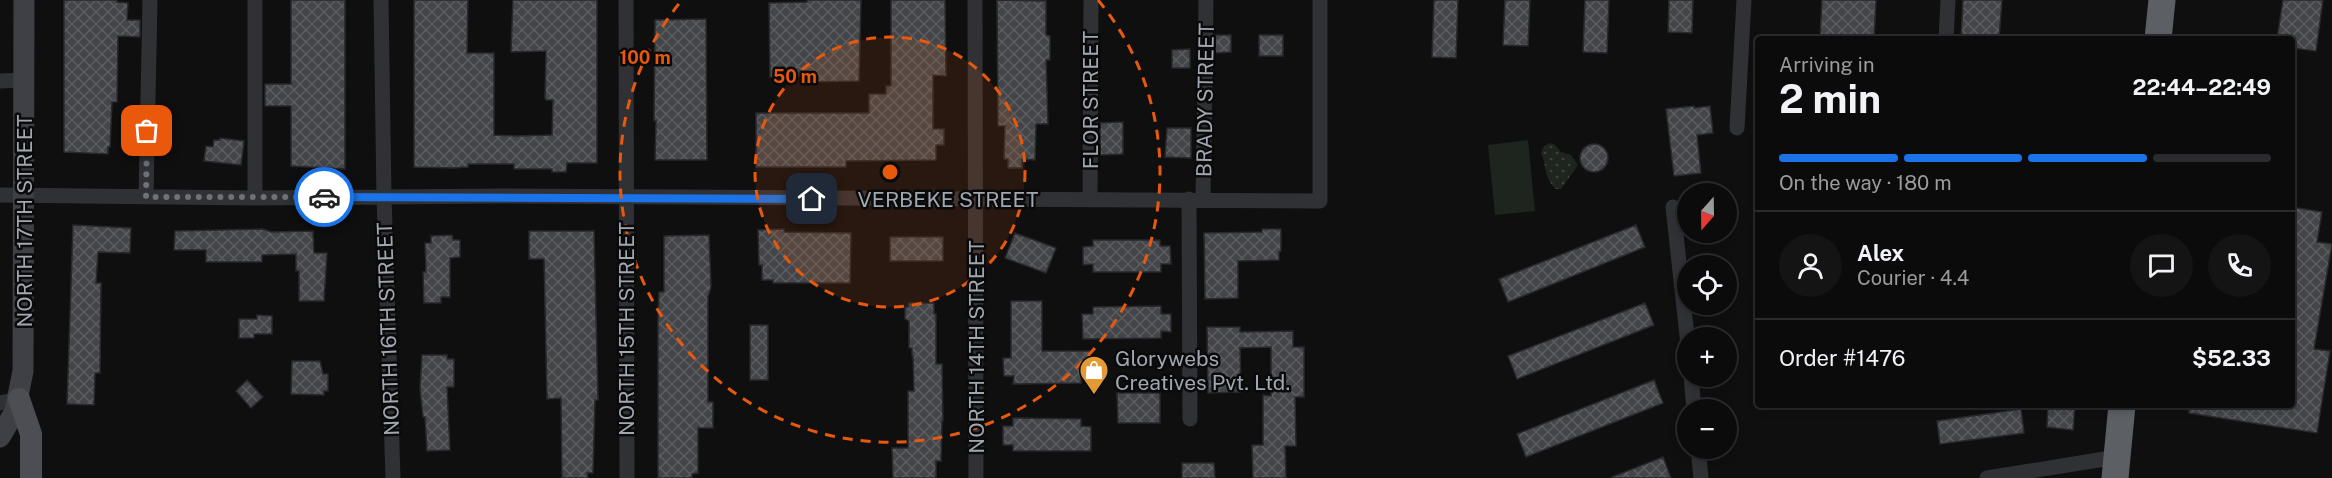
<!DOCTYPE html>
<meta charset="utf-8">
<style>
body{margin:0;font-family:"Public Sans",sans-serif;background:#141415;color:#f1f3f6;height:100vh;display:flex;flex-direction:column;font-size:22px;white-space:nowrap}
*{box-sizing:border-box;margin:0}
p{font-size:20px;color:#9a9b9d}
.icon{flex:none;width:33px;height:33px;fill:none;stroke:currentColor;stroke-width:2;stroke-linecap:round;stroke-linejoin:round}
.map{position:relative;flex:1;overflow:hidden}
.drawer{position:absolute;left:1755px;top:36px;width:540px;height:372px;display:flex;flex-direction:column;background:#0b0b0c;border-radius:6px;box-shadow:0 3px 9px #0003,0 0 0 2px #2b2b2d}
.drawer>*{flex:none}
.needle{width:39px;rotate:200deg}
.tools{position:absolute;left:1677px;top:183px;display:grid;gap:12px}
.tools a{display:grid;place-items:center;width:60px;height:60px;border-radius:50%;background:#0b0b0c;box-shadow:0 3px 9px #0003,0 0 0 2px #2b2b2d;font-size:30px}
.pin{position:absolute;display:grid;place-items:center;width:51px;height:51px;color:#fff;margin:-26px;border-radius:12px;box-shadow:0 3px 9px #0006}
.courier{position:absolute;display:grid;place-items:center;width:60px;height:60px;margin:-30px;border:4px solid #1a73e8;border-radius:50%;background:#fff;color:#222;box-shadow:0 2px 8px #0007}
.summary em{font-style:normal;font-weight:700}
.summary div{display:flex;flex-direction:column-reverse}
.summary{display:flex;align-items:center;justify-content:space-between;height:102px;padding:0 24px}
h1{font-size:39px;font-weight:700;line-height:45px}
.bar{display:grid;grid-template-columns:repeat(4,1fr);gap:9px 6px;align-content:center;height:72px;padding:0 24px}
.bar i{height:8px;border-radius:4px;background:#2b2b2d}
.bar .active{background:#1a73e8}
.bar p{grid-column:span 4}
.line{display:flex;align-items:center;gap:15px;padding:0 24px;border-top:2px solid #2b2b2d}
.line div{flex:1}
.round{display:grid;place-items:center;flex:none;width:63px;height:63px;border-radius:32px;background:#141415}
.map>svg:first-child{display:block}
</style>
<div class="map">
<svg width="2332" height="478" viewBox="0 0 2332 478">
<defs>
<pattern id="park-dots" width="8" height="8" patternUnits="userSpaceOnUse" patternTransform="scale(1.5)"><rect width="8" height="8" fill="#1e241e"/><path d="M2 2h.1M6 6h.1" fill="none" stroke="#3c413c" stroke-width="1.8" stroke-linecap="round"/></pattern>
<pattern id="building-cross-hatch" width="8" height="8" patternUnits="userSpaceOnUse" patternTransform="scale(1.5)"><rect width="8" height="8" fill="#434548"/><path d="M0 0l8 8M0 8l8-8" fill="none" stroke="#5b5d60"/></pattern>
</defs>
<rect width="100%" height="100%" fill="#0f0f10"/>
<path fill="#1e241e" d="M1528,140l7,71 -40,4 -7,-70z"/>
<path fill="url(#park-dots)" d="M1550,143l5,2 6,7 10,3 7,10 -17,24h-6c-13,-17 -7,-20 -14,-36l3,-7z"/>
<path fill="url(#building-cross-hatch)" stroke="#29292c" stroke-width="1.5" d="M64,0h53v2l11,1 -1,17h13v17l-22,-1 -1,66h-5l-2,45h-2v7l-44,-2z
M291,0h54v169l-54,-3v-60h-26v-22h26z
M414,0h54l-1,53h27v82l23,1 35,-1 1,-35h-7l-1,-2 1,-47 -35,1 2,-52h84v163h-30l-1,9h-14v-3h-38v-5h-46v3l-15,1 -39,-1z
M807,0h54l-2,81 -52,1v-5h-37l-1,-74 38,-1z
M891,0h54l1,76 -13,-1v54h11v16h-8v15l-90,1v6h-90v-54h113v-19h17v-8h5z
M997,0l49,1v34l4,1v24h-4l2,64h-12l-1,36 -13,-1v9h-14v-9h-4l1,-33h-7z
M1434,0h24l-2,58 -24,-1z
M1505,0h25l-2,46 -25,-1z
M1585,0h24l-2,53 -24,-1z
M1669,0h24l-1,33 -24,-1z
M1822,0h54l-2,39h-54z
M1963,0h39l-3,39h-38z
M2283,0h40l-7,51 -24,-3v-9h-15z
M706,19l1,141h-52l1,-39h-2l1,-101z
M1215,35h16v17l-16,1z
M1259,35h24v21h-24z
M1190,49v19h-18v-18z
M1694,106v2l16,-2 3,27 -16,2 4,38 -27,3 -8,-67z
M1123,122v32l-23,1v-32z
M1167,128h24v30l-26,-1z
M220,138l24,3 -3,24 -37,-4 2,-15 7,1 1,-7h6z
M1580 158a14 14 0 1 1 28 0a14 14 0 1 1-28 0Z
M2292,207l30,5 -5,30 15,2 -18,105 16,2 -13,82 -128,-20v-8h103z
M73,225l58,3 -1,25 -32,-1 -2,31h5l-1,90h-5l-1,32 -27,-1z
M1636,225l9,22 -137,55 -9,-23z
M263,229l8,3 42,-1 1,22h13l-3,48h-25v-30h-3v-17l-34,1v7h-56v-12h-32l1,-19z
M784,229v3l67,1 -1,50h-77v-3h-11v-15h-3l-1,-35z
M1262,229h19v22l-2,1v8l-41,1v37l-33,1 -1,-66 58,-1z
M529,231h65l4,169h-3l-2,73h-6l1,5h-26l-1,-80 -14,1 -3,-140h-15z
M1015,233l41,15 -10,25 -41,-15z
M452,235l1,5h7v17l-10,1v39h-9v6h-17l-1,-31h3l-1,-29h6v-7z
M709,235l2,52 -3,10v105h5v26h-15v45l-6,1v4h-34v-159l1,-27h5v-56z
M890,237h53v24h-53z
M1093,240h67v6h10l1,18h-10v8h-68v-8l-10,1v-18l10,-1z
M1011,301h31v50h48l1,25h-10v7l-68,1 1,-8h-10l-1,-18h8z
M909,303h25v11h2v50h6l1,57h-1l-1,40h-5v17h-43l-1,-30h16v-57h6l-1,-35h-1v-8h-3v-27l-4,-2v-12h3z
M1645,303l9,22 -137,54 -9,-23z
M1161,306v8h10v18l-10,-1v7l-78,1 -1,-25h11v-7z
M257,315l15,1v18h-18v4h-15v-19h18z
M750,325h18v55h-18z
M1207,327h33v5l53,-1v16h11v50h-9l1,49h-11l1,32h-33l-1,-33h11v-50l8,1v-49l-31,1 1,44 -33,1z
M422,355h25v4h7v28h-7l3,63 -23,1 -2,-34h-2l-3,-29z
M292,361h28l3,13h5v17h-4v4l-33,-1z
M247,380l16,17 -12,11 -15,-17z
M1654,380l9,23 -137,54 -9,-23z
M1117,393h43v30h-42z
M2048,405h27l-2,25 -26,-3z
M2021,409l3,24 -84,11 -3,-23z
M1013,418l68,1v7l10,1v24h-78v-6h-10v-19h10z
M1663,457l8,21h-58l-1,-1z
M1182,463h32l1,15h-33z"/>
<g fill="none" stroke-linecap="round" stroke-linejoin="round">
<path stroke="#303135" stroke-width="15" d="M381,0l3,197 9,281
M626,0l1,478
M975,0l1,478
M1946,39l2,-39
M0,81l24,-1
M1737,128l7,-128
M0,195l255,3 248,-2 817,5v-201
M146,197l4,-197
M255,198v-198
M1189,199l1,220
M1203,199l3,-199
M1090,200l1,-200
M1673,207l15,138
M1691,376l3,34
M0,403l19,-4
M1698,448l3,30
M1987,478l130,-21"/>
<path stroke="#3e4045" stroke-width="21" d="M0,437l15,-26 8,-40 1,-371"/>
<path stroke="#4c4e53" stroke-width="22" d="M19,399l12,35v44"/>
<path stroke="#5c6065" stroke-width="27" d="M2158,39l4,-39
M2115,478l7,-73"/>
</g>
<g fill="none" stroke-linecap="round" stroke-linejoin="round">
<path stroke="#6e7278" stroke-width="6" stroke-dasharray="0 10.8" d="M147,131l-1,66h178"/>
<path stroke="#1a73e8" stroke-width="8" d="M324,197l488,2"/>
</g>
<circle cx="890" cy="172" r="135" fill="#e8590c" fill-opacity=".12"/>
<g fill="none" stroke="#e8590c" stroke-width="3" stroke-dasharray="10 8">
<circle cx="890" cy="172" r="135"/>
<path d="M1098 0A270 270 0 1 1 682 0"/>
</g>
<defs>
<g id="shop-pin" transform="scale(1.5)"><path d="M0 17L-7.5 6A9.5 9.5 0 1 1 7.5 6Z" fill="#e39a33" stroke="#0a0a0b"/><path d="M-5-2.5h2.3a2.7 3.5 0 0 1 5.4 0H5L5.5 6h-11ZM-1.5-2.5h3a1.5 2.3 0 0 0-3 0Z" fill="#fff"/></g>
</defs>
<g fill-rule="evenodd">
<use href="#shop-pin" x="1094" y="370"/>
</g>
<g text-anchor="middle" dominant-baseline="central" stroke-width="5" stroke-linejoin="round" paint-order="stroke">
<g font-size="21" fill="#a1a7b0" stroke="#0a0a0b">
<text transform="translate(1090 100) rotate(-90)">FLOR STREET</text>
<text transform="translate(1205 100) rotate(-89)">BRADY STREET</text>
<text x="948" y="199">VERBEKE STREET</text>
<text transform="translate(24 221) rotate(-90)">NORTH 17TH STREET</text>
<text transform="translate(388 329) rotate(-92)">NORTH 16TH STREET</text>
<text transform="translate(626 329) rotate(-90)">NORTH 15TH STREET</text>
<text transform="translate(976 347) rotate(-90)">NORTH 14TH STREET</text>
</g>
<g font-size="21" fill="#a1a7b0" stroke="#0a0a0b" text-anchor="start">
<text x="1115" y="358">Glorywebs<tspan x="1115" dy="24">Creatives Pvt. Ltd.</tspan></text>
</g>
</g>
<circle cx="890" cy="172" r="9" fill="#e8590c" stroke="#0a0a0b" stroke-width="3"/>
<g font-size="18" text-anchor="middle" font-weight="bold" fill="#e8590c" stroke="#0a0a0b" stroke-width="5" stroke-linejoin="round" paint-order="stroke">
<text x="645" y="64">100 m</text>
<text x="795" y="83">50 m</text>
</g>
</svg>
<div class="tools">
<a><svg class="needle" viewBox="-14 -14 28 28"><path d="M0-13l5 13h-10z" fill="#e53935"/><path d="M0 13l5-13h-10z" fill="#9a9b9d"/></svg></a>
<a><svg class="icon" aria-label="locate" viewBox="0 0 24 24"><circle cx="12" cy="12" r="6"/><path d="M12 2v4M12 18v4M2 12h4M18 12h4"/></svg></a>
<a>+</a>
<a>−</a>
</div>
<div class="pin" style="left:147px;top:131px;background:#ea580c"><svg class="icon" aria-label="bag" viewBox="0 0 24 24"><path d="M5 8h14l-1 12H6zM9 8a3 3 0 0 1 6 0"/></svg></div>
<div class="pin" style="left:812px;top:199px;background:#1f2937"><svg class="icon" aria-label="home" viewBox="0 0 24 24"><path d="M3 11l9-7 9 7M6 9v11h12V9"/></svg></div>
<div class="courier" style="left:324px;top:197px"><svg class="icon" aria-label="car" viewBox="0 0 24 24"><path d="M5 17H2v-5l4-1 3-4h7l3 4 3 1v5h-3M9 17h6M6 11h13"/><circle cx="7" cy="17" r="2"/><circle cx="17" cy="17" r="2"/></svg></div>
<section class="drawer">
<div class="summary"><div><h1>2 min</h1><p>Arriving in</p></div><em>22:44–22:49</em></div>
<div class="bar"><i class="active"></i><i class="active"></i><i class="active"></i><i></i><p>On the way · 180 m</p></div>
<div class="line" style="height:108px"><a class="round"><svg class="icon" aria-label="person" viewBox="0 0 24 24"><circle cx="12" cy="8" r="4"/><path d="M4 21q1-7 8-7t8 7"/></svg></a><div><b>Alex</b><p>Courier · 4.4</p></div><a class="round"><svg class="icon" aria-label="chat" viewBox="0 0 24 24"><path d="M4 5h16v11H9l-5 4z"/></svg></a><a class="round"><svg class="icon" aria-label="phone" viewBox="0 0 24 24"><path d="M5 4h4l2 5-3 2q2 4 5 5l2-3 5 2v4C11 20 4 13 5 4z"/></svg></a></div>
<div class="line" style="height:78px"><div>Order #1476</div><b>$52.33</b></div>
</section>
</div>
